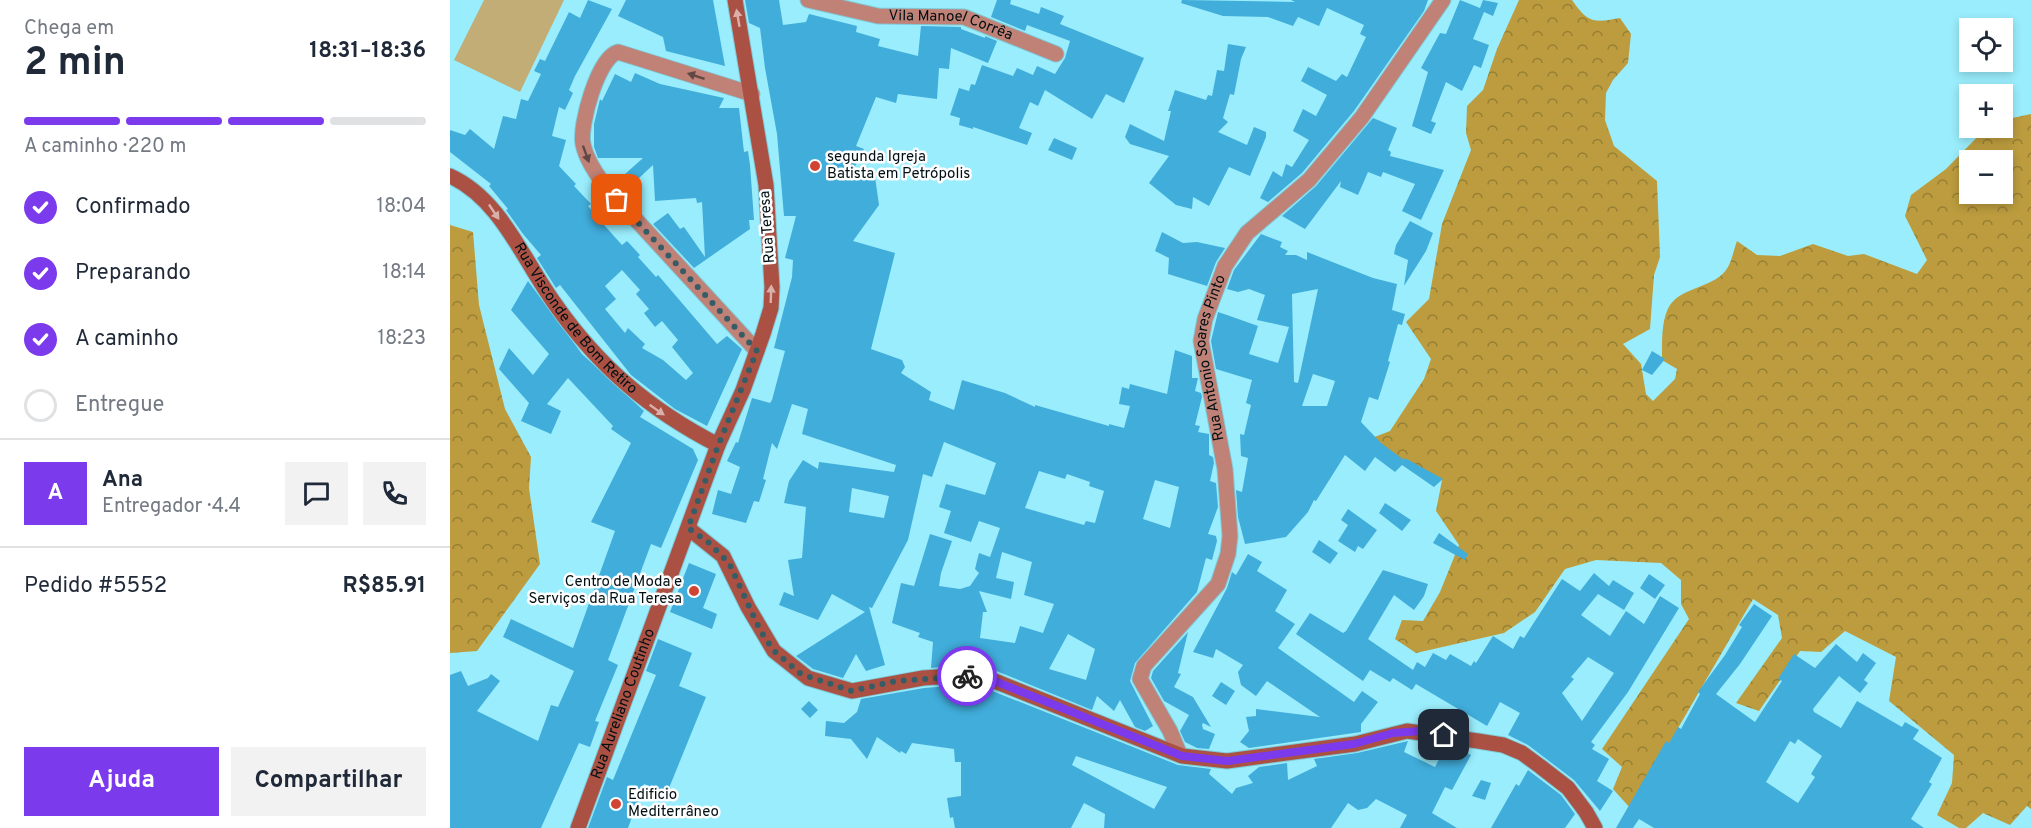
<!DOCTYPE html>
<html lang="pt">
<meta charset="utf-8">
<style>
body{margin:0;font-family:Overpass,sans-serif;background:#f2f2f3;color:#1f2937;height:100vh;display:flex;flex-direction:column;font-size:22px;white-space:nowrap}
*{box-sizing:border-box;margin:0}
p{font-size:20px;color:#747a83}
.icon{flex:none;width:33px;height:33px;fill:none;stroke:currentColor;stroke-width:2;stroke-linecap:round;stroke-linejoin:round}
.map{position:relative;flex:1;overflow:hidden}
.drawer{display:flex;flex-direction:column;background:#fff;width:450px}
.drawer>*{flex:none}
.tools{position:absolute;left:1509px;top:18px;display:grid;gap:12px}
.tools a{display:grid;place-items:center;width:54px;height:54px;border-radius:0px;background:#fff;box-shadow:0 3px 9px #0003;font-size:30px}
.pin{position:absolute;display:grid;place-items:center;width:51px;height:51px;color:#fff;margin:-26px;border-radius:12px;box-shadow:0 3px 9px #0006}
.courier{position:absolute;display:grid;place-items:center;width:60px;height:60px;margin:-30px;border:4px solid #7c3aed;border-radius:50%;background:#fff;color:#222;box-shadow:0 2px 8px #0007}
.overview em{font-style:normal;font-weight:700}
.overview div{display:flex;flex-direction:column-reverse}
.overview{display:flex;align-items:center;justify-content:space-between;height:102px;padding:0 24px}
h1{font-size:39px;font-weight:700;line-height:45px}
.bar{display:grid;grid-template-columns:repeat(4,1fr);gap:9px 6px;align-content:center;height:72px;padding:0 24px}
.bar i{height:8px;border-radius:4px;background:#e0e1e3}
.bar .active{background:#7c3aed}
.bar p{grid-column:span 4}
.line{display:flex;align-items:center;gap:15px;padding:0 24px;border-top:2px solid #e0e1e3}
.line div{flex:1}
.round{display:grid;place-items:center;flex:none;width:63px;height:63px;border-radius:0px;background:#f2f2f3}
ol{padding:0 24px;list-style:none}
li{display:flex;align-items:center;gap:18px;height:66px}
li p{margin-inline-start:auto}
li .icon{padding:6px;border-radius:50%;background:#7c3aed;color:#fff;stroke-width:4}
li:last-child{color:#747a83}
li i{width:33px;height:33px;border:3px solid #e0e1e3;border-radius:50%}
.button{display:flex;gap:12px;margin-top:auto;padding:12px 24px}
.button a{flex:1;height:69px;border-radius:0px;background:#7c3aed;color:#fff;font-size:24px;font-weight:700;line-height:69px;text-align:center}
.button a+a{background:#f2f2f3;color:#1f2937}
main{display:flex;flex:1;min-height:0}
.map>svg:first-child{display:block}
</style>
<main>
<section class="drawer">
<div class="overview"><div><h1>2 min</h1><p>Chega em</p></div><em>18:31–18:36</em></div>
<div class="bar"><i class="active"></i><i class="active"></i><i class="active"></i><i></i><p>A caminho · 220 m</p></div>
<ol>
<li><svg class="icon" aria-label="check" viewBox="0 0 24 24"><path d="M5 12l5 5 9-10"/></svg>Confirmado<p>18:04</p></li>
<li><svg class="icon" aria-label="check" viewBox="0 0 24 24"><path d="M5 12l5 5 9-10"/></svg>Preparando<p>18:14</p></li>
<li><svg class="icon" aria-label="check" viewBox="0 0 24 24"><path d="M5 12l5 5 9-10"/></svg>A caminho<p>18:23</p></li>
<li><i></i>Entregue</li>
</ol>
<div class="line" style="height:108px"><b class="round" style="background:#7c3aed;color:#fff">A</b><div><b>Ana</b><p>Entregador · 4.4</p></div><a class="round"><svg class="icon" aria-label="chat" viewBox="0 0 24 24"><path d="M4 5h16v11H9l-5 4z"/></svg></a><a class="round"><svg class="icon" aria-label="phone" viewBox="0 0 24 24"><path d="M5 4h4l2 5-3 2q2 4 5 5l2-3 5 2v4C11 20 4 13 5 4z"/></svg></a></div>
<div class="line" style="height:78px"><div>Pedido #5552</div><b>R$85.91</b></div>
<div class="button"><a>Ajuda</a><a>Compartilhar</a></div>
</section>
<div class="map">
<svg width="1581" height="828" viewBox="0 0 1581 828">
<defs>
<pattern id="forest-crowns" width="20" height="18" patternUnits="userSpaceOnUse" patternTransform="scale(1.5)"><rect width="20" height="18" fill="#bc9c3e"/><path d="M2 6a3 3 0 1 1 6 0M12 15a3 3 0 1 1 6 0" fill="none" stroke="#967e33"/></pattern>
</defs>
<rect width="100%" height="100%" fill="#9aedfc"/>
<path fill="url(#forest-crowns)" fill-rule="evenodd" d="M1069,0h53c16,23 21,23 48,18l11,16 -3,29 -15,17 -7,13 -1,27 9,26 43,35 3,76 -6,18 -4,54 -27,15 18,20 5,30 7,7 22,-22 2,-10 -15,-9c0,-17 -1,-41 8,-55 13,-19 46,-17 58,-38 4,-7 6,-18 9,-26l20,14 23,1 33,-12 35,12 16,-2 53,20 10,-14 -22,-44 6,-21 35,-26 40,-41h16l1,-8 28,-6v695l-4,-3 -17,19 -27,-12 -17,15h-7l-22,-13 15,-32 2,-28 -65,-54 7,-44 -51,-26 -24,21 -21,-1 -41,60 -23,-8 46,-65 -4,-23 -25,-16 -122,210 -18,-20 9,-22 -20,-18 87,-130 -8,-15v-24l-20,-17 -65,-3 -31,9 -30,43 -31,21 -88,20 -21,-14 7,-19 21,1 17,-29 19,-47 -23,-34 6,-31 -47,-24 -23,-18 18,-7 34,-52 7,-20 -25,-37 23,-23 13,-75 29,-74 -5,-17 1,-27 16,-16 14,-41zM1520,160h32v34h-32z
M0,225l23,7 6,73 26,104 26,48 -2,31 11,76 -63,87 -27,2z"/>
<path fill="#c1ad75" d="M34,0h80l-44,92 -66,-32z"/>
<path fill="#41addb" fill-rule="evenodd" d="M138,0l24,9 -37,67 -6,14 4,3 -8,17 -6,-3 -7,29 14,4 -7,26 17,18 -2,2 17,18 -3,2 16,19 18,20 5,-4 13,14 -2,2 18,20 2,-2 59,69 10,-8 15,13 -35,77 -32,-17 -44,-34 -71,-90 -4,3 -19,-30 4,-3 -18,-21 -17,-24 2,-1 -19,-23 2,-2 -41,-32v-22l15,5 5,-6 24,20 9,-33 13,3 5,-20 7,2 13,-27 -7,-3 6,-12 5,2 24,-49 11,6zM172,270l18,20 -4,4 13,15 -5,4 11,14 7,-6 16,19 -6,7 21,26 -7,7 -23,-20 -21,-12 3,-4 -17,-16 -3,5 -20,-24 11,-10 -11,-13z
M176,0h87l12,66 -59,-15 -3,-14 -45,-21z
M295,0h34l4,25 23,-3 3,-8 48,12 -1,6 24,7 -2,7 40,10 3,-30 40,1v2l24,9v-2l12,5 -9,22 -37,-15 -2,21 -10,-1 -2,31 -39,-5 -2,9 -20,-6 -20,49 8,3 -10,19 21,9 4,28 -26,36 42,12 -24,96 31,11 3,7 -4,6 30,19 -2,8 25,10 8,-30 43,13 30,14v-2l74,21v-2l15,4 6,-22 -11,-2 3,-17 7,2 1,-5 37,10 8,-44 17,6v22h6l-3,13 6,2 1,4 -7,28 5,1 -2,6 11,2v21l4,2 1,6 -4,18 6,2 2,24 -10,27 8,2 1,5 -5,19 -6,-2 -9,34 -62,71 -5,18 23,45 -8,5 -10,-4 -15,-27 -6,11 -17,-15 -5,14 -103,-42 -25,-3 -33,3 2,-26 -15,-5 2,-4 -28,-10 9,-40 13,3 16,-52 22,7 -11,32 -2,13 21,3 10,-3 9,-13 -4,-4 4,-16 11,4 10,-29 -21,-7 -8,21 -27,-9 7,-22 -12,-4 7,-23 39,11 11,-32 -52,-21 -12,35 -9,-3 -15,66 -36,68 -3,-1 16,58 -19,6 -10,-17 -13,24 -30,-9 -17,-13 69,-44 -33,-18 -14,26 -39,-15 5,-13 10,4 -6,-36 14,-2 4,-51 -22,-4 5,-22 14,-21 15,9 1,-7 75,10 2,-7 -94,-31 6,-25 -16,-5 -15,45 -5,-6 -9,36 3,1 -7,22 -5,-1 -8,22 -34,-9 6,-24 13,4 9,-27 -13,-6 9,-19 2,1 14,-45 18,5 2,-3 13,-49 -11,-3 18,-71 1,-17 -8,-2 11,-42h-12l-7,-82 -12,-66 -5,-40 -11,-5zM589,471l26,8 2,-5 23,8 -1,4 15,5 -9,32 -9,-2 -2,4 -59,-17zM705,480l24,7 -9,41 -27,-9zM402,488l37,8 -5,22 -35,-6zM552,552l30,10 -8,33 30,9 -11,29 -23,-7 -5,17 -35,-5 3,-26h4l-8,-21 32,8 3,-17 -18,-4zM618,634l27,15 -9,31 -37,-11z
M547,0h14l-1,4 29,10 2,-7 23,9 -4,8 84,34 -20,45 -18,-9 -14,25 -47,-29 -7,16 -8,-4 -11,26 13,5 -5,12 -54,-18v2l-14,-4 1,-7 -10,-3 9,-27 10,3 2,-7 4,1 7,-20 31,11 4,-8 16,7 4,-9 18,8 10,-16 5,-17 -43,-16 -2,6 -34,-14z
M732,0l113,2 -4,-2h137l-4,11 -70,100 -52,62 -34,29 -8,-4 13,-27 9,6 4,-13 6,3 17,-27 -16,-9 10,-22 13,7 11,-21 -26,-14 7,-14 28,14 6,-7 5,3 19,-40 -6,-3 4,-9 -37,-17 -8,18 -21,-9 -5,9 -25,-9 -45,-1 -42,-13z
M1010,0l20,8 3,-8 15,3 -5,13 -9,-4 -11,27 16,6 -8,23 -7,-3 -12,26 -16,-9 -15,39 5,2 -5,11 -19,-8 16,-54 -7,-4 19,-35 6,1z
M778,44l18,3 -5,12 -7,36 -4,-1 -7,24 5,4 -10,10 29,13 7,-18 12,5v5l-16,39 -21,-9 -20,39 -16,-9 -1,12 -16,-4 -27,-22 20,-27 -39,-12 -5,-7 5,-13 34,17 7,-30h-3l7,-21 31,10 2,-5 4,1 5,-26 7,1z
M185,73l25,11 64,14 -5,10h20l5,44 4,-1 2,14 4,55h-5l1,9 -56,39 -41,-44 15,-11 12,16 4,-2 21,30 -3,-55 -5,1 -1,-5 -41,3 -2,-36 -29,27 -9,-9 28,-25h-45l-4,-11v-23l6,-25 2,2 13,-27 16,8z
M923,118l24,10 -9,22 3,2 -1,4 54,14 -23,50 -19,-9 13,-27 -32,-12 -2,5 -13,-5 -10,23 -18,-8 1,-6 -36,48 -23,-13 34,-30z
M604,138l23,10 -5,12 -24,-10z
M960,221l23,12 -7,18 -22,35 4,-26 -14,-6 2,-9z
M712,232l21,11 14,-1 28,6 -9,14 -9,24 -39,-12 1,-16 -14,-7z
M811,234l21,8 -2,5 8,4 -3,4h11l11,5v-8l66,26 24,6 -5,26 13,4 -3,11 -4,-1 -10,37 2,1 -12,38 -9,-3 -8,25 20,21 23,17 1,-2 38,21 -9,8 -32,-22 -7,7 -20,-15 -10,14 -20,-16 -29,46 -2,-1 -6,12 -22,25 -41,7 -7,-27 -2,-27 6,2 6,-34 -7,-2 -1,-22 4,1 7,-30 -5,-2 6,-23 -36,-11 -5,-28 7,-29 9,3 31,11 -9,28 29,9 11,-36 -32,-7 8,-25 -16,-6 -11,3 -11,-3 7,-19zM868,289l-20,94 -4,-1 -2,-88zM863,374l22,7 -8,25h-25z
M78,281l54,73 62,57 -4,6 53,32 5,11 -37,88 -10,-4 -43,116 10,5 -23,56 4,1 -9,25 -11,-4 -38,85h-91v-153l11,-4 7,15 20,-8 3,-4 9,7 -23,30 61,30 13,-36 7,2 16,-36 -71,-34 8,-18 62,29 42,-117 -24,-9 40,-79 -20,-14 2,-3 -45,-48 -21,26 14,7 -10,23 -30,-13 8,-18 -30,-34 10,-21 24,27 16,-21 -38,-44z
M1202,351l13,8 -13,16 -10,-5z
M935,503l26,17 -9,11 -23,-18z
M898,509l29,21 -14,19 -5,-3 -3,6 -17,-11 10,-16 -7,-5z
M989,533l29,21 -3,6 -32,-17z
M869,540l19,13 -8,11 -18,-12z
M798,554l14,8 -5,9 30,19 -12,21 20,13 -17,24 76,54 8,-11 16,11 -17,22v8l-112,16 -9,-6 9,-11 -3,-14 10,-1v-7l64,8 -53,-36 -11,15 -15,-11 -3,-13 5,-7 -27,-16 -3,9 -20,-6 34,-64 5,-16 4,3z
M239,563l27,11 -13,34 14,6 -5,15 -42,-17z
M933,570l45,14 -4,12 -10,14 -20,-15 -26,44 45,31 4,-8 8,5 8,-14 13,7 4,-6 21,12 3,-5 2,2 17,-27 20,13 7,-13 4,2 38,-59 18,12 14,-18 15,13 4,-6 21,13 -10,17 -26,-16 -17,21 29,21 16,-25 18,13 16,-28 19,12 -51,84 -37,50 4,3 -3,4 17,10 -12,22 16,10 -13,20 -26,-31 -46,-35 -20,-10 12,-22 -20,-11 -13,24 -71,-42 -4,6 -19,-12 -3,4 -20,-12 -7,11 -67,-47 14,-21 33,20 3,-2zM1138,657l26,16 -32,48 -20,-28 12,-14 -3,-2z
M1199,574l16,11 -10,14 -15,-11z
M1304,604l18,12 -32,48 -24,30 39,28 27,-41 -4,-2 16,-25 21,14 21,-24 21,18 6,-9 13,10 -12,17 4,3 -8,10 -21,-17 -26,33 1,3 27,16 16,-27 45,26 3,-5 14,8 -6,9 29,19 -13,24 3,2 -21,35 13,9h-270l-15,-9 -6,9h-17l50,-87 3,2 9,-16 3,2 19,-35 -2,-2 27,-37 17,-28 -3,-2zM1348,739l24,17 -11,18 4,3 -17,26 -32,-21 24,-41 5,3z
M738,632l-10,41 3,1 -7,13 19,10 18,30 -8,-4 -1,2 1,4 12,5 -6,15 -12,-1 -12,-6 -5,-11 9,-16 -25,-14 -13,-23 2,-7z
M208,639l34,14 -13,33 27,11 -39,96 -23,-9 -16,44h-40l19,-51 6,3 43,-105 -10,-4z
M771,682l14,9 -9,14 -14,-9z
M514,685l21,3 193,77 33,4 -2,5 23,20 4,-6 17,-5 -5,-7 11,-9 28,-4 1,17 29,-14 -3,-7 43,-6 51,-12 -4,11 31,15 11,-21 12,2 13,7 -19,35 -7,-3 -13,26 25,15h-57l7,-13 -31,-16 -9,9 -9,2 -10,-7 -17,25h-227l1,-14 -21,-11 -13,25h-116l-2,-11 -3,1 -3,-20 14,-2v-34h-6l-1,-13 -42,-6 -6,11 -5,-3 -1,2 -23,-16 -10,22 -16,-20 -26,-3 1,-15 18,2 13,-11 4,-13 63,-11zM626,756l91,31 -13,22 -82,-44z
M359,701l9,9 -8,8 -9,-9z
M1078,770l33,25 14,19 -10,14h-74l25,-44 3,2z
M1031,780l10,3 -6,17 -13,-4z"/>
<g fill="none" stroke-linecap="round" stroke-linejoin="round">
<g stroke="#81c9d7" stroke-width="17">
<g id="street">
<path id="s1" d="M358,0l70,16 86,1 92,37"/>
<path d="M302,94l-134,-42c-20,5 -39,74 -35,92 3,15 13,29 21,41l153,166"/>
<path id="s2" d="M730,755l-10,-24 -30,-52 4,-13 74,-82 10,-30 2,-18 -5,-67 -24,-128 4,-22 20,-53 22,-33 62,-53 53,-63 81,-117"/>
</g>
</g>
<g stroke="#81c9d7" stroke-width="17">
<g id="secondary">
<path id="s3" d="M0,176c51,23 73,84 105,128 44,63 95,106 163,141"/>
<path d="M238,528l35,28 25,51 26,44 34,27 44,13 71,-13 41,-3 23,3 195,78 45,5 128,-17 52,-13 71,10 25,4 19,8 19,14 27,21 18,24 9,16"/>
<path id="s4" d="M128,828l140,-383 25,-55 20,-56 8,-26 1,-21 -6,-102 -31,-185"/>
</g>
</g>
<use href="#street" stroke="#c08176" stroke-width="15"/>
<use href="#secondary" stroke="#ab5144" stroke-width="15"/>
</g>
<defs><path id="oneway-solid" d="M-6-.8H1V-3.2L6.5 0L1 3.2V.8H-6Z" transform="scale(1.5)"/></defs>
<g fill="#d9b0aa">
<use href="#oneway-solid" transform="translate(288 18) rotate(-100)"/>
<use href="#oneway-solid" transform="translate(44 212) rotate(56)"/>
<use href="#oneway-solid" transform="translate(321 294) rotate(-88)"/>
<use href="#oneway-solid" transform="translate(207 410) rotate(35)"/>
</g>
<g fill="#604844">
<use href="#oneway-solid" transform="translate(246 76) rotate(-162)"/>
<use href="#oneway-solid" transform="translate(136 154) rotate(70)"/>
</g>
<g fill="none" stroke-linecap="round" stroke-linejoin="round">
<path stroke="#365d65" stroke-width="6" stroke-dasharray="0 10.8" d="M167,200l140,151 -39,95 -30,82 20,14 21,21 31,67 14,21 27,23 51,17 44,-10 71,-5"/>
<path stroke="#7c3aed" stroke-width="8" d="M517,676l20,2 195,78 45,5 127,-17 39,-11 28,-2 23,4"/>
</g>
<g fill="#d14433" stroke="#fefefe" stroke-width="2">
<circle cx="365" cy="166" r="6"/>
<circle cx="244" cy="591" r="6"/>
<circle cx="166" cy="804" r="6"/>
</g>
<g text-anchor="middle" dominant-baseline="central" stroke-width="5" stroke-linejoin="round" paint-order="stroke">
<g font-size="15" fill="#000f13" stroke="#fefefe">
<text stroke="none"><textPath href="#s1" startOffset="146">Vila Manoel Corrêa</textPath></text>
<text transform="translate(318 227) rotate(-94)">Rua Teresa</text>
<text stroke="none"><textPath href="#s3" startOffset="192">Rua Visconde de Bom Retiro</textPath></text>
<text stroke="none"><textPath href="#s2" startOffset="441">Rua Antonio Soares Pinto</textPath></text>
<text stroke="none"><textPath href="#s4" startOffset="132">Rua Aureliano Coutinho</textPath></text>
</g>
<g font-size="15" fill="#000f13" stroke="#fefefe" text-anchor="start">
<text x="377" y="157">segunda Igreja<tspan x="377" dy="17">Batista em Petrópolis</tspan></text>
<text x="232" y="582" text-anchor="end">Centro de Moda e<tspan x="232" dy="17">Serviços da Rua Teresa</tspan></text>
<text x="178" y="795">Edificio<tspan x="178" dy="17">Mediterrâneo</tspan></text>
</g>
</g>
</svg>
<div class="tools">
<a><svg class="icon" aria-label="locate" viewBox="0 0 24 24"><circle cx="12" cy="12" r="6"/><path d="M12 2v4M12 18v4M2 12h4M18 12h4"/></svg></a>
<a>+</a>
<a>−</a>
</div>
<div class="pin" style="left:167px;top:200px;background:#ea580c"><svg class="icon" aria-label="bag" viewBox="0 0 24 24"><path d="M5 8h14l-1 12H6zM9 8a3 3 0 0 1 6 0"/></svg></div>
<div class="pin" style="left:994px;top:735px;background:#1f2937"><svg class="icon" aria-label="home" viewBox="0 0 24 24"><path d="M3 11l9-7 9 7M6 9v11h12V9"/></svg></div>
<div class="courier" style="left:517px;top:676px"><svg class="icon" aria-label="bike" viewBox="0 0 24 24"><circle cx="6" cy="16" r="4"/><circle cx="18" cy="16" r="4"/><path d="M6 16l4-8h5l3 8M10 8l3 8H6M13 5h3"/></svg></div>
</div>
</main>
